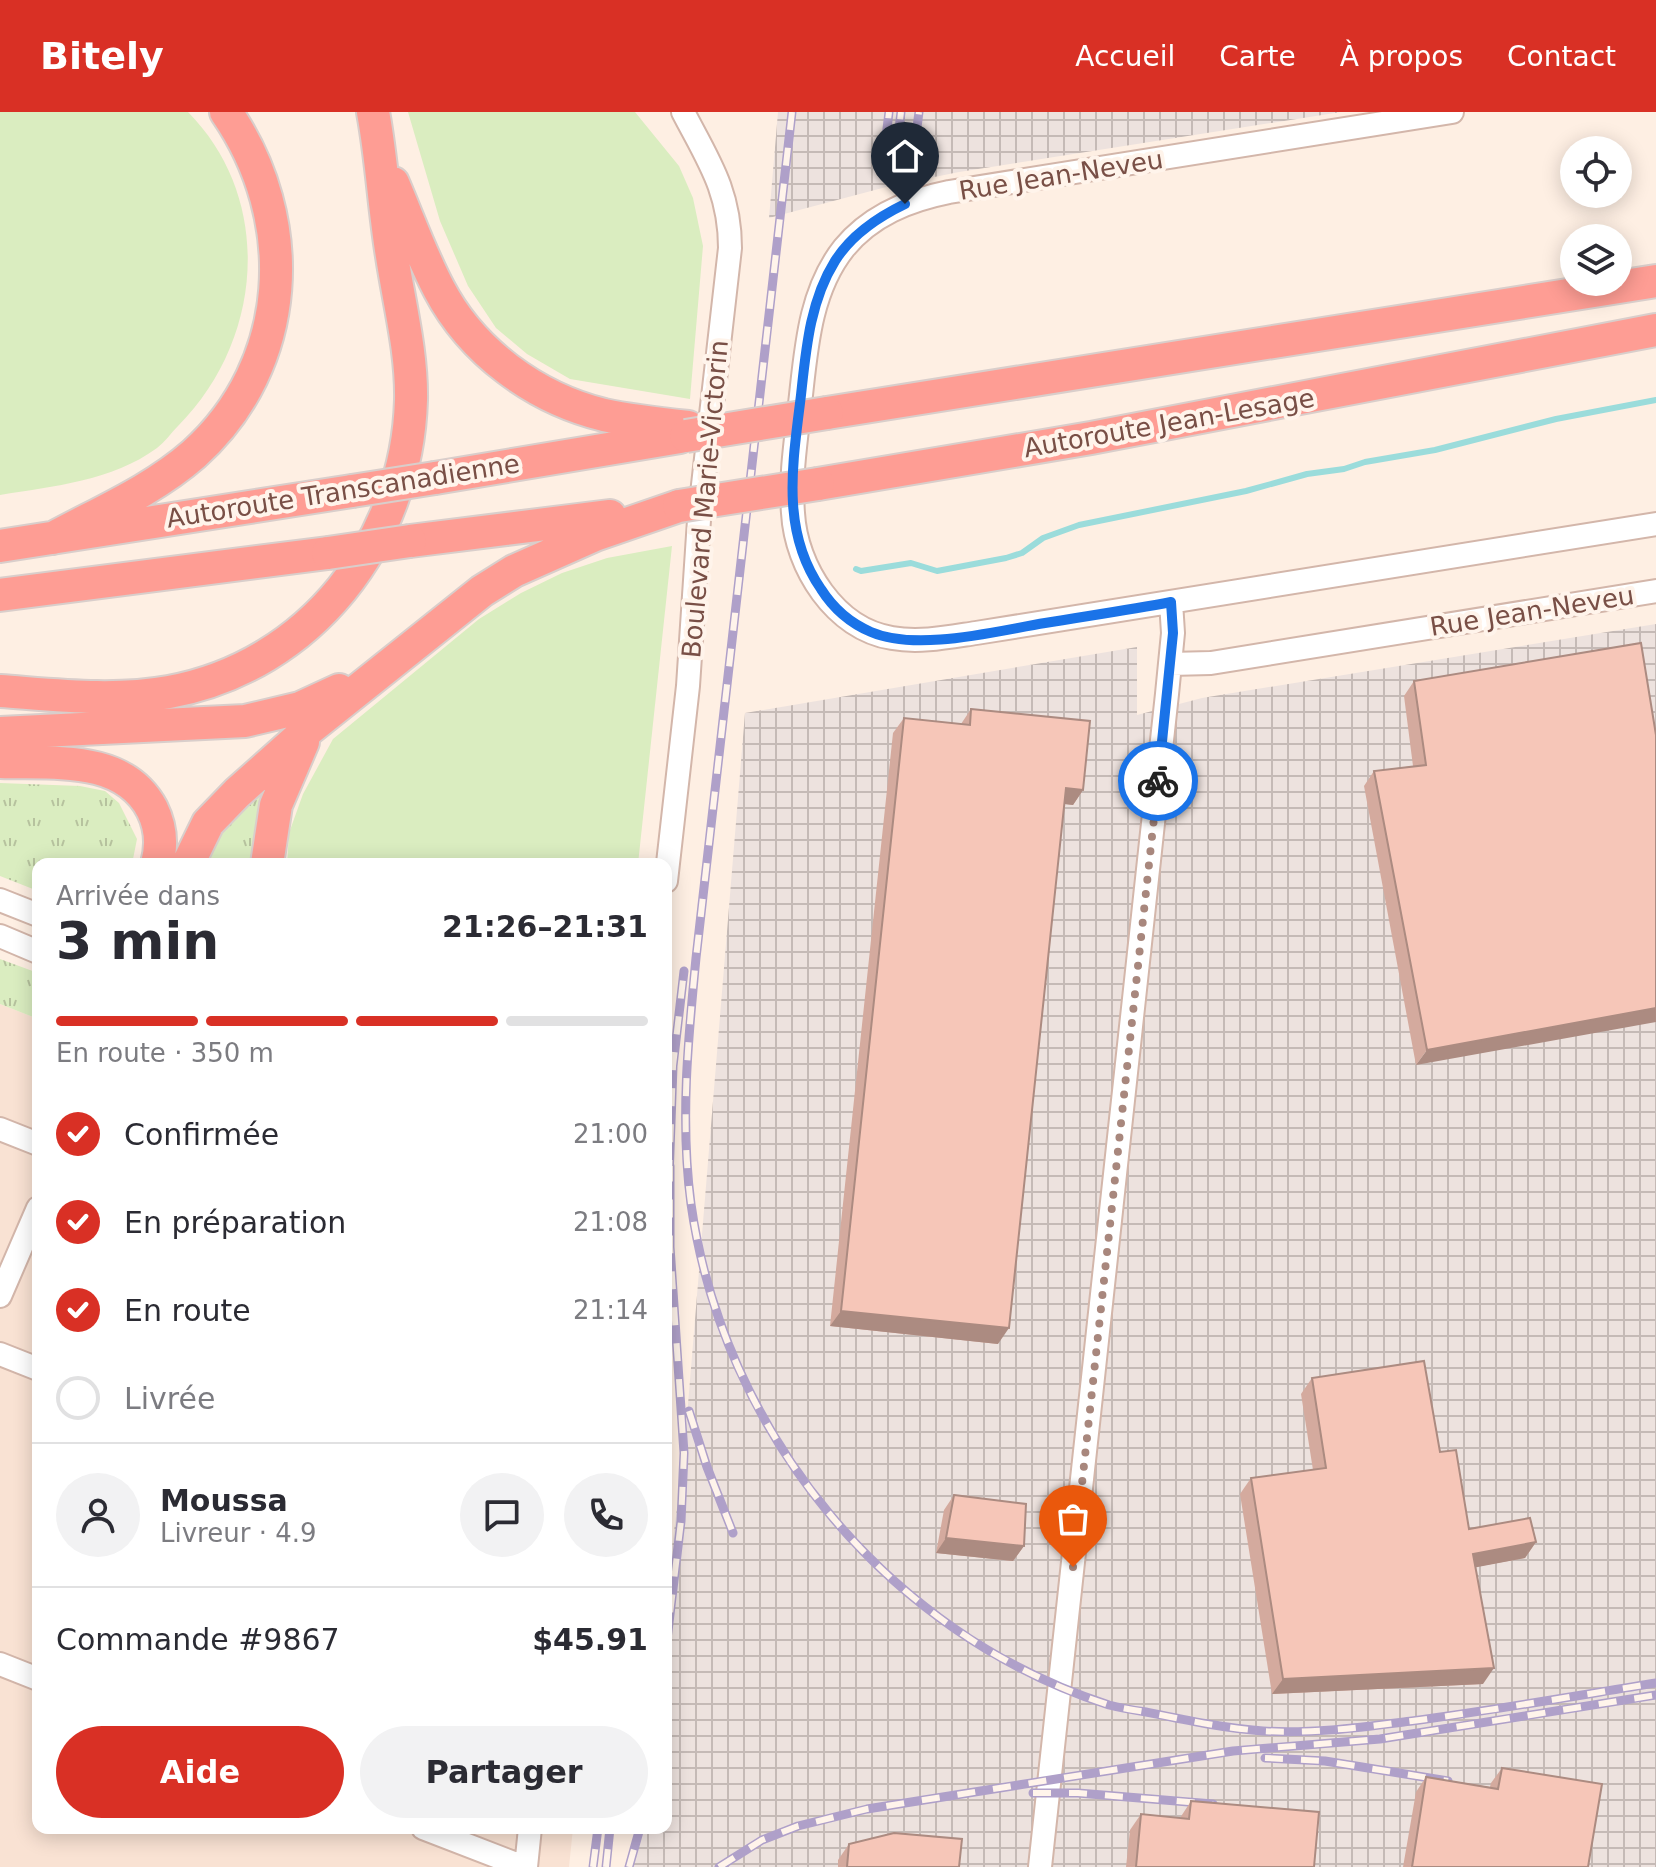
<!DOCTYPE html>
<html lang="fr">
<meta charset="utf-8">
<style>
body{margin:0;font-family:"DejaVu Sans",sans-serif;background:#f2f2f3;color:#2b2b33;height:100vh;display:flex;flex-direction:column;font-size:30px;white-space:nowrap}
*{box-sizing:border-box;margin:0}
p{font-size:26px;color:#7c7c81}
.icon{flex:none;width:44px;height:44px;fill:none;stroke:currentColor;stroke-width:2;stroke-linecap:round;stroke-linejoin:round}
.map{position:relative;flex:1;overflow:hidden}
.details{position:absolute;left:32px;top:746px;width:640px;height:976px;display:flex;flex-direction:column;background:#fff;border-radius:16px;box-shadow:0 4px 20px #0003}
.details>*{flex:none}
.controls{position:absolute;left:1560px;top:24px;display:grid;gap:16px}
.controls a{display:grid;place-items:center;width:72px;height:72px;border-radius:50%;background:#fff;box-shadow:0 4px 20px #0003;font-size:40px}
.pin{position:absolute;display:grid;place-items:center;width:68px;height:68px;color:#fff;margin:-82px -34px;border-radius:50% 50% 50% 0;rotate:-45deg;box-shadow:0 0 8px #0007}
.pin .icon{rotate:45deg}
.courier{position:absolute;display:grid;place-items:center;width:80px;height:80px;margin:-40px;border:6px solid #1a73e8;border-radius:50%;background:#fff;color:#222;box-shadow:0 2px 10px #0007}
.headline em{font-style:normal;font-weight:600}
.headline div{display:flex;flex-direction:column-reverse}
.headline{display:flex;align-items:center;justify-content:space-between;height:136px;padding:0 24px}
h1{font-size:52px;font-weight:600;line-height:60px}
.bar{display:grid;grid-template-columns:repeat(4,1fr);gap:12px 8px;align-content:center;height:96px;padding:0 24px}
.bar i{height:10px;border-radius:6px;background:#e1e1e2}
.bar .active{background:#d93025}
.bar p{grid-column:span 4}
.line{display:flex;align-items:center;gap:20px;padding:0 24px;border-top:2px solid #e1e1e2}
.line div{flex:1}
.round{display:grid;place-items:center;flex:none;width:84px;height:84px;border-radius:42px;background:#f2f2f3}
ol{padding:0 24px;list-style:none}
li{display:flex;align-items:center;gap:24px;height:88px}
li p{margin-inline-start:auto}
li .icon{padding:8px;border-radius:50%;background:#d93025;color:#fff;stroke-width:4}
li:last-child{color:#7c7c81}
li i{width:44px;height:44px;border:4px solid #e1e1e2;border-radius:50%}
.button{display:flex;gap:16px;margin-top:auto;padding:16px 24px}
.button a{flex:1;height:92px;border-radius:48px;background:#d93025;color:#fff;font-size:32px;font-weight:600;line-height:92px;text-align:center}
.button a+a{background:#f2f2f3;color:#2b2b33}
header{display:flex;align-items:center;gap:48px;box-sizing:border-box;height:112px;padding:0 40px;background:#d93025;color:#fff}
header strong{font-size:38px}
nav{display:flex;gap:44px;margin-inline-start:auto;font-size:28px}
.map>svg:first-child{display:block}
</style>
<header>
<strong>Bitely</strong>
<nav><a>Accueil</a><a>Carte</a><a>À propos</a><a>Contact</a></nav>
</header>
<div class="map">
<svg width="1656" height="1755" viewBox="0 0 1656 1755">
<defs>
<pattern id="industrial-grid" width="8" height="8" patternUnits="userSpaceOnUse" patternTransform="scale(2)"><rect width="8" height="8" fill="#ede2de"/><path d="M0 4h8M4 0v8" fill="none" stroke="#c5bab6"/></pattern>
<pattern id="grass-tufts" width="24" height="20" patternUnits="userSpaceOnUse" patternTransform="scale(2)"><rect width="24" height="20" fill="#daedc0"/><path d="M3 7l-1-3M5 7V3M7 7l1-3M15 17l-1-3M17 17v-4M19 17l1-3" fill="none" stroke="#b6c29e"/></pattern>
</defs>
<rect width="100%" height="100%" fill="#feefe3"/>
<path fill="#f9e2d3" d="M0,892l38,15v809h535l-4,39h-569z"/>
<path fill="url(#industrial-grid)" d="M778,0h563l-382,60 -69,14 -121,32z
M1656,512v1243h-1026l5,-39h31v-234l18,-141 61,-740 392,-66v68l65,-17z"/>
<path fill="url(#grass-tufts)" d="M0,671l80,3 25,5 14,12 18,36 -5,25h-94v27l-38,-15z
M266,672l-7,28 -5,52h-55l8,-16z
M0,847l38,14v46l-38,-15z"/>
<path fill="#daedc0" d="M0,0h188c87,88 75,229 -10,314 -7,7 -13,16 -21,22 -45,33 -103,38 -157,47z
M408,0h227l44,54 14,32 10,48 -13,153 -120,-20 -43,-25 -31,-26 -28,-42 -28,-65z
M672,434l-34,318h-351l2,-31 14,-39 30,-55 146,-120 42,-26 41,-20 45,-15z"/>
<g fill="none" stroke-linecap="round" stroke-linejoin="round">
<path stroke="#9bdcdb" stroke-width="6" d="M856,457l5,2 50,-8 26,8 69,-13 16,-5 21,-15 36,-13 167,-34 61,-17 37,-5 21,-7 70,-12 121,-31 100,-19"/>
<g stroke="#d3b6aa" stroke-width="26">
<path id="minor" d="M1452,0l-503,80c-40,8 -78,23 -105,56 -35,44 -38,103 -44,156 -4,36 -10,73 -7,109 3,54 42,116 99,125 28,5 57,-1 84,-5l680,-109
M1170,552l41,-1 445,-72
M666,769l22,-195 11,-166 31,-272c0,-57 -22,-88 -47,-136
M0,788l38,15
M0,824l38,16
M0,1017l38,15
M0,1184l38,-88
M0,1242l38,15
M0,1552l38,15
M423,1716l101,39
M526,1755l4,-39
M1040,1755l127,-1173 6,-61 -2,-31"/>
</g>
<g stroke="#d9cecb" stroke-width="36">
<path id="highway" d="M393,71c15,35 28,72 46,106 33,63 96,109 165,126 28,6 56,9 84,12
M827,301l829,-132
M435,366l245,-41
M818,372l273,-46 565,-108
M53,426c48,-26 100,-48 141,-84 100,-90 106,-235 32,-342
M410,429l200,-25
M0,434l352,-55
M0,483l328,-42
M0,579c56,4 113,11 169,1 142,-26 238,-151 242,-292 1,-48 -12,-97 -19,-144 -8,-48 -10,-96 -19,-144
M0,621l245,-12 55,-13 39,-18
M0,650c52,2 123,-8 152,47 9,18 10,37 5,55
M188,752l20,-41 29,-30 72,-64 173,-138 32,-20 81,-36 84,-29
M267,752l9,-59 27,-63"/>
</g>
<use href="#minor" stroke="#fff" stroke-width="22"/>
<use href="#highway" stroke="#fe9d94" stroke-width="32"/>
<g stroke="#afa0c9" stroke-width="9">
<path id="rail" d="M792,0l-96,846c-8,82 -16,164 -5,246 32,228 197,430 418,501 12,3 24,5 37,7 39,8 77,16 117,19 50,3 100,-4 149,-10 82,-11 163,-25 244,-38
M914,38l5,-38
M884,42l5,-42
M896,43l5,-43
M669,1066l4,-112 11,-95
M689,1299l18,56 26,66
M666,1536l15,-127 3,-68 -14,-206v-81
M1265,1646l60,3 123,20
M1033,1681h45l135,11
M593,1755l5,-39
M606,1755l4,-39
M629,1755l11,-39
M719,1755l43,-27 36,-14 69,-17 366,-58 147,-12 276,-44"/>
</g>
<use href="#rail" stroke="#fff4eb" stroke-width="6" stroke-dasharray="18" stroke-linecap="butt"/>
<g stroke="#d9cecb" stroke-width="36" stroke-linecap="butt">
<path id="highway-bridge" d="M686,324l141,-23
M352,379l83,-13
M679,394l139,-22
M328,441l82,-12"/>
</g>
<use href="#highway-bridge" stroke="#fe9d94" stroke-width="32"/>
</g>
<path fill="#d4aa9e" d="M1414,569l242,54 -240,330 -52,-279 10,-15 39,-5 -9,-70z
M971,597l112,81 -10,15 -8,-1 -67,540 -168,-18 63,-593 11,-15 57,6z
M1312,1266l128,74 29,77 67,13 -11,16 -50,9 8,117 -211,10 -32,-200 11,-16 62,-8 -12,-76z
M954,1383l70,51 -11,15 -77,-8 8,-43z
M1502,1656l86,99h-185l13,-75 10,-15 64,10 1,-4z
M1191,1689l123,66h-188l4,-37 11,-16 39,4z
M849,1732l110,23h-121v-7z"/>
<path fill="#ac8b81" d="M1066,676l17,2 -10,15 -17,-2z
M1656,896v14l-240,43 11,-15z
M841,1199l168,17 -11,16 -168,-18z
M946,1426l78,8 -11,15 -77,-8z
M1536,1430l-11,16 -63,12 11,-16z
M1494,1556l-11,16 -211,10 11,-15z"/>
<path fill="#f6c6b8" stroke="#ac8b81" stroke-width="2" d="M1641,531l15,92v273l-229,42 -53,-279 52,-6 -12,-84z
M971,597l119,12 -7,69 -17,-2 -57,540 -168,-17 63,-593 66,7z
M1424,1249l16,91 16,-2 13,79 61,-11 6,24 -63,12 21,114 -211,11 -32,-201 75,-10 -14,-90z
M954,1383l72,9 -2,42 -78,-8z
M1502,1656l100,16 -14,83h-176l14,-90 72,12z
M1191,1689l128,11 -5,55h-178l5,-53 48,5z
M894,1721l68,6 -3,28h-112l2,-23z"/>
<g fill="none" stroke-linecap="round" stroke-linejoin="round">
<path stroke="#a8877d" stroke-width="8" stroke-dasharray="0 14.4" d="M1073,1455l85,-786"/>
<path stroke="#1a73e8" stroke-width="10" d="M905,92c-27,13 -53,30 -70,57 -25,40 -29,88 -34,134 -8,67 -21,135 20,194 12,19 29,34 50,43 46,20 125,-1 174,-9 42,-7 84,-13 126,-21l2,31 -15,148"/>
</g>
<g text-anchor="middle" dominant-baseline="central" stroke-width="8" stroke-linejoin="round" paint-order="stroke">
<g font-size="26" fill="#794f46" stroke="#fff4eb">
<text transform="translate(1061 63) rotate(-9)">Rue Jean-Neveu</text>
<text transform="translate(1169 311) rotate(-10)">Autoroute Jean-Lesage</text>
<text transform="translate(343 379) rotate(-9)">Autoroute Transcanadienne</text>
<text transform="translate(705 387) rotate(-85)">Boulevard Marie-Victorin</text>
<text transform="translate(1532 499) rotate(-9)">Rue Jean-Neveu</text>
</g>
</g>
</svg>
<div class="controls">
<a><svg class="icon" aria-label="locate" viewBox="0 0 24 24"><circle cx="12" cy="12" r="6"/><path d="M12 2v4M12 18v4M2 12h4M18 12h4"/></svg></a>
<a><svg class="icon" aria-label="layers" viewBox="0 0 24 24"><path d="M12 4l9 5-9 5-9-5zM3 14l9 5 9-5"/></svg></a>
</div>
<div class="pin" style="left:1073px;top:1455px;background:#ea580c"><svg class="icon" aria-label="bag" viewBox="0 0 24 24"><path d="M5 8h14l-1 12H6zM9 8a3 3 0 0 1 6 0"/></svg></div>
<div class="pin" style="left:905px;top:92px;background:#1f2937"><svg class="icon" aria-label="home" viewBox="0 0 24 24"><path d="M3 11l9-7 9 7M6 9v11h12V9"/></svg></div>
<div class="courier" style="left:1158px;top:669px"><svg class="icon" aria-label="bike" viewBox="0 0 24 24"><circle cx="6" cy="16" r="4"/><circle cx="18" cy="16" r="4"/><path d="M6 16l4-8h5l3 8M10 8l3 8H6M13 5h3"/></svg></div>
<section class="details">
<div class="headline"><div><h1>3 min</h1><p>Arrivée dans</p></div><em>21:26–21:31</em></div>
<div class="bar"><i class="active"></i><i class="active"></i><i class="active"></i><i></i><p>En route · 350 m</p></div>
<ol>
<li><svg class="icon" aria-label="check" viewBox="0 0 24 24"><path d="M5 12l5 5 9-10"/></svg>Confirmée<p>21:00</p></li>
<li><svg class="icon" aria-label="check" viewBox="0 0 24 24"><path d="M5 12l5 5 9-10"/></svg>En préparation<p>21:08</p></li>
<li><svg class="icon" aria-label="check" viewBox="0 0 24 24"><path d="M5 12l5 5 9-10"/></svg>En route<p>21:14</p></li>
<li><i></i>Livrée</li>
</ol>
<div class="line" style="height:144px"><a class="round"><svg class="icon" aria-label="person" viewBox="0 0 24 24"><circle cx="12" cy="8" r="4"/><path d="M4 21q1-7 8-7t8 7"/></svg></a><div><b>Moussa</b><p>Livreur · 4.9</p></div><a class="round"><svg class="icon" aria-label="chat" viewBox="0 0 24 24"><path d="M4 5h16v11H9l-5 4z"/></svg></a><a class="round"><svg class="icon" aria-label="phone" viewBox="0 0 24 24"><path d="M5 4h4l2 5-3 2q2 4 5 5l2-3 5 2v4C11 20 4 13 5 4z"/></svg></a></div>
<div class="line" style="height:104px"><div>Commande #9867</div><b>$45.91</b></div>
<div class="button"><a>Aide</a><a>Partager</a></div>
</section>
</div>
